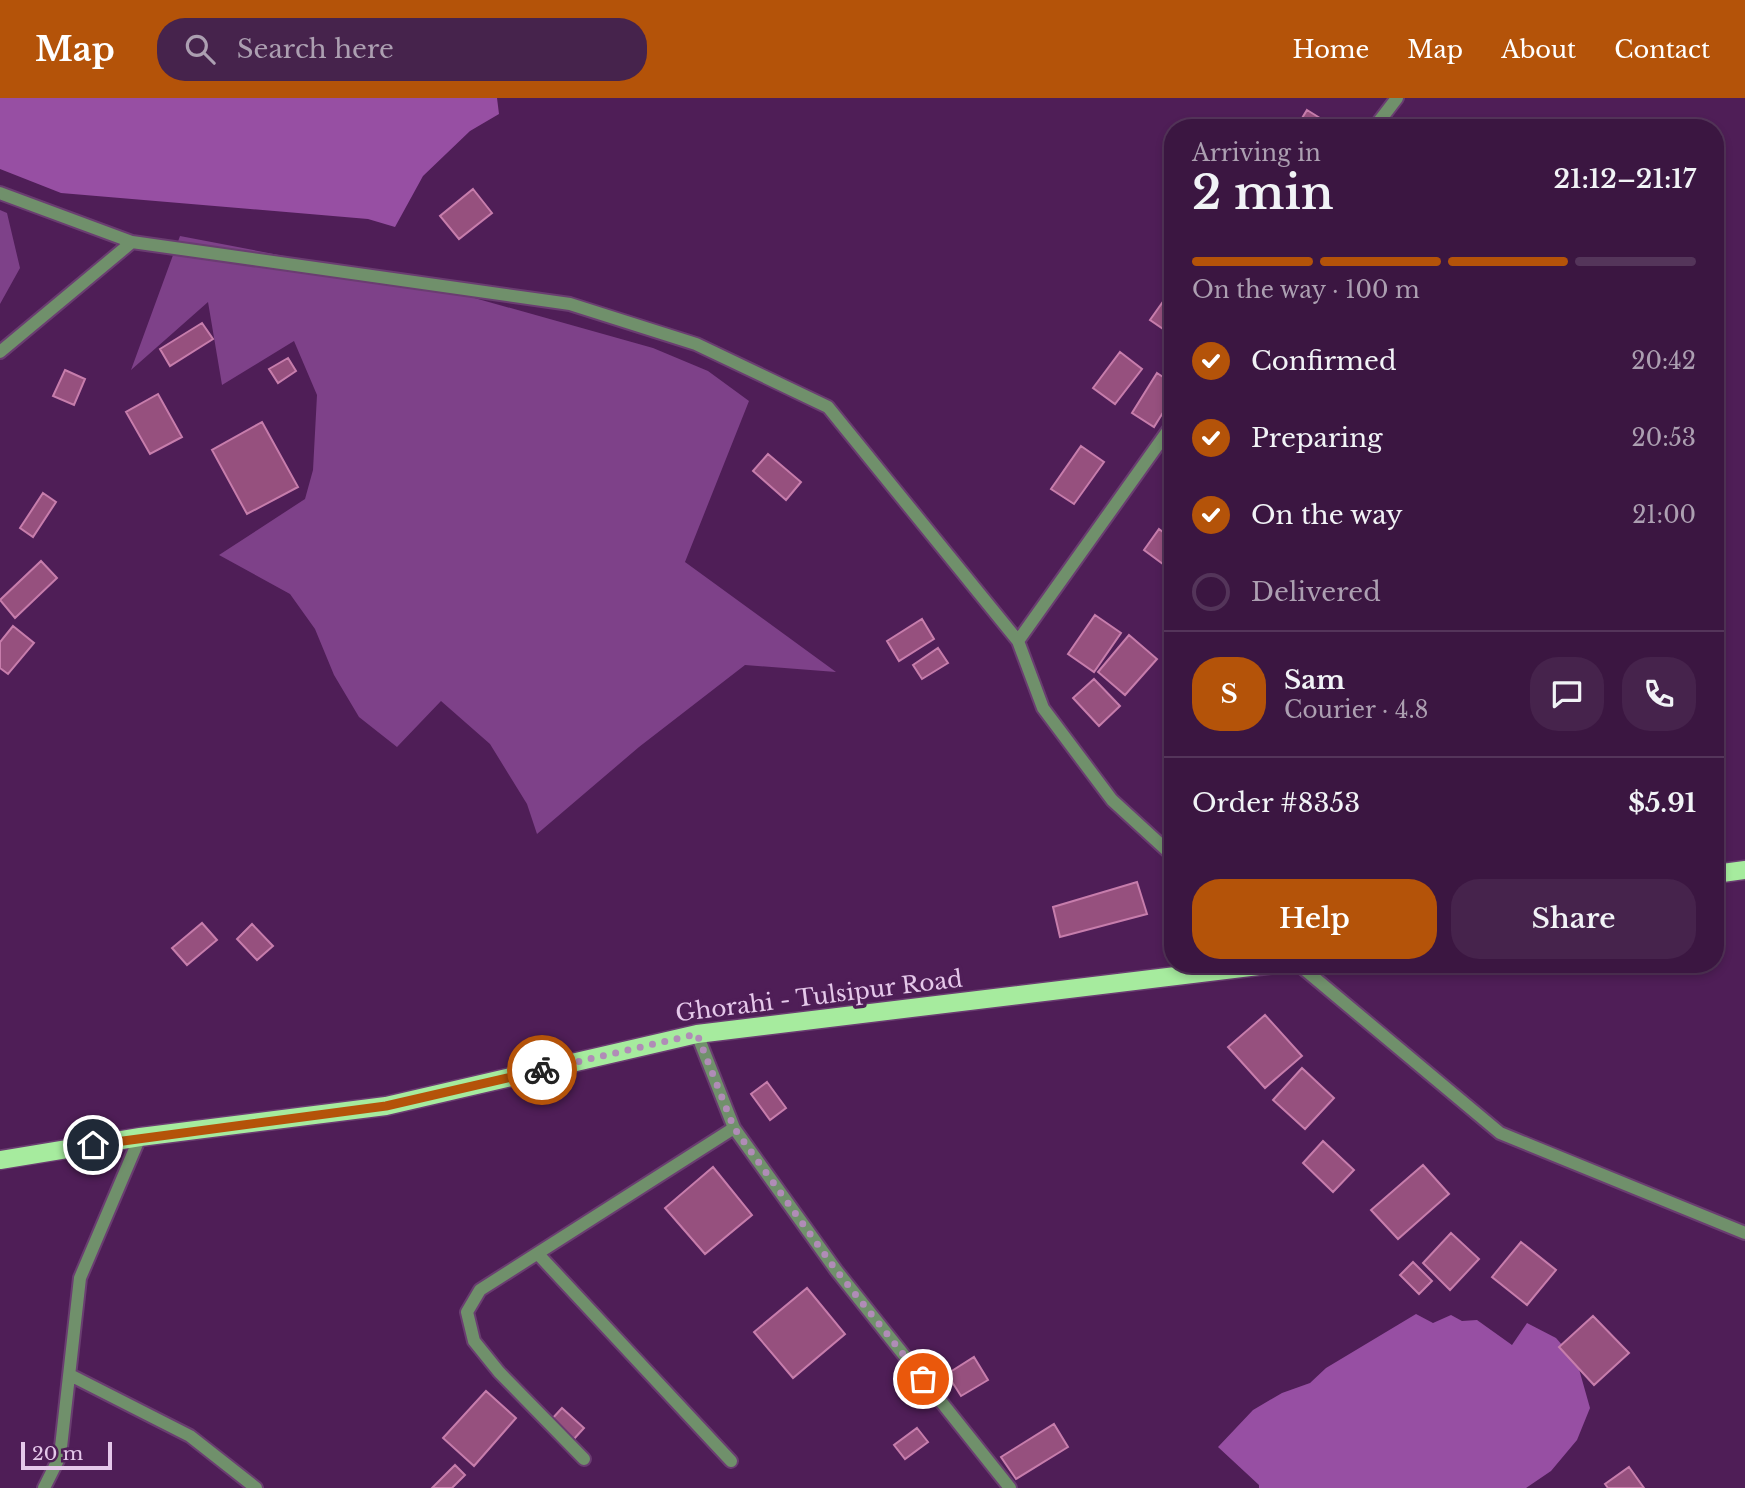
<!DOCTYPE html>
<meta charset="utf-8">
<style>
body{margin:0;font-family:"Libre Baskerville",serif;background:#46234c;color:#f1f3f6;height:100vh;display:flex;flex-direction:column;font-size:26px;white-space:nowrap}
*{box-sizing:border-box;margin:0}
p{font-size:23px;color:#ac9fb1}
.icon{flex:none;width:38px;height:38px;fill:none;stroke:currentColor;stroke-width:2;stroke-linecap:round;stroke-linejoin:round}
.map{position:relative;flex:1;overflow:hidden}
.details{position:absolute;left:1164px;top:21px;width:560px;height:854px;display:flex;flex-direction:column;background:#3b1641;border-radius:28px;box-shadow:0 4px 10px #0003,0 0 0 2px #54355a}
.details>*{flex:none}
.scale{position:absolute;left:21px;bottom:18px;width:91px;box-sizing:border-box;padding-left:7px;border:4px solid #e5c8ea;border-top:0;font-size:19px;line-height:24px;white-space:nowrap;color:#e5c8ea;-webkit-text-stroke:5px #4f1e57;paint-order:stroke}
.pin{position:absolute;display:grid;place-items:center;width:60px;height:60px;color:#fff;margin:-30px;border:4px solid #fff;border-radius:50%;box-shadow:0 2px 7px #0007}
.courier{position:absolute;display:grid;place-items:center;width:70px;height:70px;margin:-35px;border:5px solid #b45309;border-radius:50%;background:#fff;color:#222;box-shadow:0 2px 9px #0007}
.headline em{font-style:normal;font-weight:600}
.headline div{display:flex;flex-direction:column-reverse}
.headline{display:flex;align-items:center;justify-content:space-between;height:119px;padding:0 28px}
h1{font-size:46px;font-weight:600;line-height:52px}
.bar{display:grid;grid-template-columns:repeat(4,1fr);gap:10px 7px;align-content:center;height:84px;padding:0 28px}
.bar i{height:9px;border-radius:5px;background:#54355a}
.bar .selected{background:#b45309}
.bar p{grid-column:span 4}
.line{display:flex;align-items:center;gap:18px;padding:0 28px;border-top:2px solid #54355a}
.line div{flex:1}
.round{display:grid;place-items:center;flex:none;width:74px;height:74px;border-radius:28px;background:#46234c}
ol{padding:0 28px;list-style:none}
li{display:flex;align-items:center;gap:21px;height:77px}
li p{margin-inline-start:auto}
li .icon{padding:7px;border-radius:50%;background:#b45309;color:#fff;stroke-width:4}
li:last-child{color:#ac9fb1}
li i{width:38px;height:38px;border:4px solid #54355a;border-radius:50%}
.button{display:flex;gap:14px;margin-top:auto;padding:14px 28px}
.button a{flex:1;height:80px;border-radius:28px;background:#b45309;color:#fff;font-size:28px;font-weight:600;line-height:80px;text-align:center}
.button a+a{background:#46234c;color:#f1f3f6}
header{display:flex;align-items:center;gap:42px;box-sizing:border-box;height:98px;padding:0 35px;background:#b45309;color:#fff}
header strong{font-size:33px}
nav{display:flex;gap:38px;margin-inline-start:auto;font-size:24px}
.search{width:490px;height:63px;background:#46234c;display:flex;align-items:center;gap:18px;box-sizing:border-box;padding:0 24px;border-radius:28px;color:#ac9fb1;font-size:26px}
.map>svg:first-child{display:block}
</style>
<header>
<strong>Map</strong>
<div class="search"><svg class="icon" aria-label="search" viewBox="0 0 24 24"><circle cx="10" cy="10" r="6"/><path d="M15 15l6 6"/></svg>Search here</div>
<nav><a>Home</a><a>Map</a><a>About</a><a>Contact</a></nav>
</header>
<div class="map">
<svg width="1745" height="1390" viewBox="0 0 1745 1390">
<rect width="100%" height="100%" fill="#4f1e57"/>
<path fill="#7e4189" d="M0,112l7,3 13,55 -20,36z
M180,138l234,45 239,67 55,23 41,30 -64,161 151,110 -91,-7 -106,82 -102,87 -10,-30 -37,-60 -49,-43 -44,46 -38,-30 -25,-42 -19,-46 -25,-35 -71,-39 86,-56 8,-29 4,-75 -23,-54 -72,44 -14,-83 -77,68z"/>
<path fill="#974fa3" d="M0,0h497l2,16 -29,17 -47,45 -28,51 -27,-8 -307,-26 -61,-24z
M1416,1216l17,9 18,-8 11,6 15,-1 35,25 15,-22 29,15 21,24 13,46 -13,32 -26,31 -25,17h-267v-3l-41,-38 35,-37 29,-17 28,-10 16,-15z"/>
<path fill="#96507e" stroke="#c77dac" stroke-width="2" d="M1307,12l21,13 -3,5h-29z
M473,91l19,24 -33,26 -19,-23z
M1172,191v46l-22,-15z
M202,225l11,16 -43,27 -10,-17z
M1120,254l22,17 -27,35 -22,-16z
M288,260l8,13 -18,12 -9,-14z
M65,272l20,9 -11,26 -21,-9z
M1157,275l15,10v15l-18,29 -22,-14z
M158,296l24,43 -32,17 -24,-42z
M262,324l36,65 -51,27 -35,-64z
M1081,348l23,16 -30,42 -23,-15z
M768,356l33,28 -15,18 -33,-29z
M43,395l13,9 -23,35 -13,-9z
M1159,431l13,10v29l-1,2 -27,-20z
M41,463l16,17 -42,40 -15,-18z
M1095,517l26,18 -27,39 -26,-18z
M922,521l12,20 -35,22 -12,-20z
M13,528l21,17 -26,31 -8,-6v-26z
M1129,537l28,24 -32,36 -27,-23z
M938,550l10,15 -26,16 -9,-14z
M1094,581l26,27 -21,20 -26,-28z
M1137,784l10,32 -87,23 -7,-30z
M202,825l15,17 -30,25 -15,-17z
M252,826l21,22 -16,14 -20,-21z
M1265,917l37,41 -37,32 -37,-41z
M1302,970l32,30 -29,31 -32,-29z
M767,984l19,26 -16,12 -19,-26z
M1323,1043l31,29 -21,22 -30,-29z
M1423,1067l26,29 -51,45 -27,-29z
M713,1069l39,48 -47,39 -40,-46z
M1451,1135l28,26 -29,31 -27,-27z
M1521,1144l35,28 -29,35 -35,-28z
M1413,1164l19,19 -13,13 -19,-19z
M807,1190l38,46 -52,44 -39,-46z
M1593,1218l36,37 -35,32 -35,-38z
M974,1259l14,23 -27,16 -14,-22z
M486,1293l30,27 -42,48 -31,-28z
M562,1310l22,20 -11,12 -22,-20z
M1054,1326l14,23 -52,32 -15,-22z
M917,1330l11,14 -23,17 -11,-14z
M455,1367l10,10 -13,13h-20z
M1629,1369l15,21h-36l-3,-4z"/>
<g fill="none" stroke-linecap="round" stroke-linejoin="round">
<g stroke="#6a3d71" stroke-width="16">
<path id="minor" d="M1374,30l23,-30
M0,95l132,49
M0,254l132,-110 438,62 126,40 132,63 190,234 25,67 69,92 60,55
M1018,543l154,-216
M1298,866l202,169 245,100
M697,936l37,94 102,142 174,218
M538,1156l193,207
M70,1277l120,61 66,52
M584,1361l-85,-87 -25,-31 -7,-29 13,-22 254,-162
M44,1390l16,-32 20,-178 60,-141"/>
</g>
<g stroke="#6a3d71" stroke-width="21">
<path id="major" d="M1715,776l30,-4
M0,1062l140,-23 246,-31 311,-72 578,-70"/>
</g>
<use href="#minor" stroke="#70906b" stroke-width="12"/>
<use href="#major" stroke="#a6eb9e" stroke-width="18"/>
</g>
<g fill="none" stroke-linecap="round" stroke-linejoin="round">
<path stroke="#b08cb7" stroke-width="7" stroke-dasharray="0 12.6" d="M542,972l155,-36 37,94 102,142 87,109"/>
<path stroke="#b45309" stroke-width="9" d="M93,1047l293,-39 156,-36"/>
</g>
<g text-anchor="middle" dominant-baseline="central" stroke-width="7" stroke-linejoin="round" paint-order="stroke">
<g font-size="23" fill="#e5c8ea" stroke="#4f1e57">
<text transform="translate(819 898) rotate(-7)">Ghorahi - Tulsipur Road</text>
</g>
</g>
</svg>
<div class="scale">20 m</div>
<div class="pin" style="left:923px;top:1281px;background:#ea580c"><svg class="icon" aria-label="bag" viewBox="0 0 24 24"><path d="M5 8h14l-1 12H6zM9 8a3 3 0 0 1 6 0"/></svg></div>
<div class="pin" style="left:93px;top:1047px;background:#1f2937"><svg class="icon" aria-label="home" viewBox="0 0 24 24"><path d="M3 11l9-7 9 7M6 9v11h12V9"/></svg></div>
<div class="courier" style="left:542px;top:972px"><svg class="icon" aria-label="bike" viewBox="0 0 24 24"><circle cx="6" cy="16" r="4"/><circle cx="18" cy="16" r="4"/><path d="M6 16l4-8h5l3 8M10 8l3 8H6M13 5h3"/></svg></div>
<section class="details">
<div class="headline"><div><h1>2 min</h1><p>Arriving in</p></div><em>21:12–21:17</em></div>
<div class="bar"><i class="selected"></i><i class="selected"></i><i class="selected"></i><i></i><p>On the way · 100 m</p></div>
<ol>
<li><svg class="icon" aria-label="check" viewBox="0 0 24 24"><path d="M5 12l5 5 9-10"/></svg>Confirmed<p>20:42</p></li>
<li><svg class="icon" aria-label="check" viewBox="0 0 24 24"><path d="M5 12l5 5 9-10"/></svg>Preparing<p>20:53</p></li>
<li><svg class="icon" aria-label="check" viewBox="0 0 24 24"><path d="M5 12l5 5 9-10"/></svg>On the way<p>21:00</p></li>
<li><i></i>Delivered</li>
</ol>
<div class="line" style="height:126px"><b class="round" style="background:#b45309;color:#fff">S</b><div><b>Sam</b><p>Courier · 4.8</p></div><a class="round"><svg class="icon" aria-label="chat" viewBox="0 0 24 24"><path d="M4 5h16v11H9l-5 4z"/></svg></a><a class="round"><svg class="icon" aria-label="phone" viewBox="0 0 24 24"><path d="M5 4h4l2 5-3 2q2 4 5 5l2-3 5 2v4C11 20 4 13 5 4z"/></svg></a></div>
<div class="line" style="height:91px"><div>Order #8353</div><b>$5.91</b></div>
<div class="button"><a>Help</a><a>Share</a></div>
</section>
</div>
